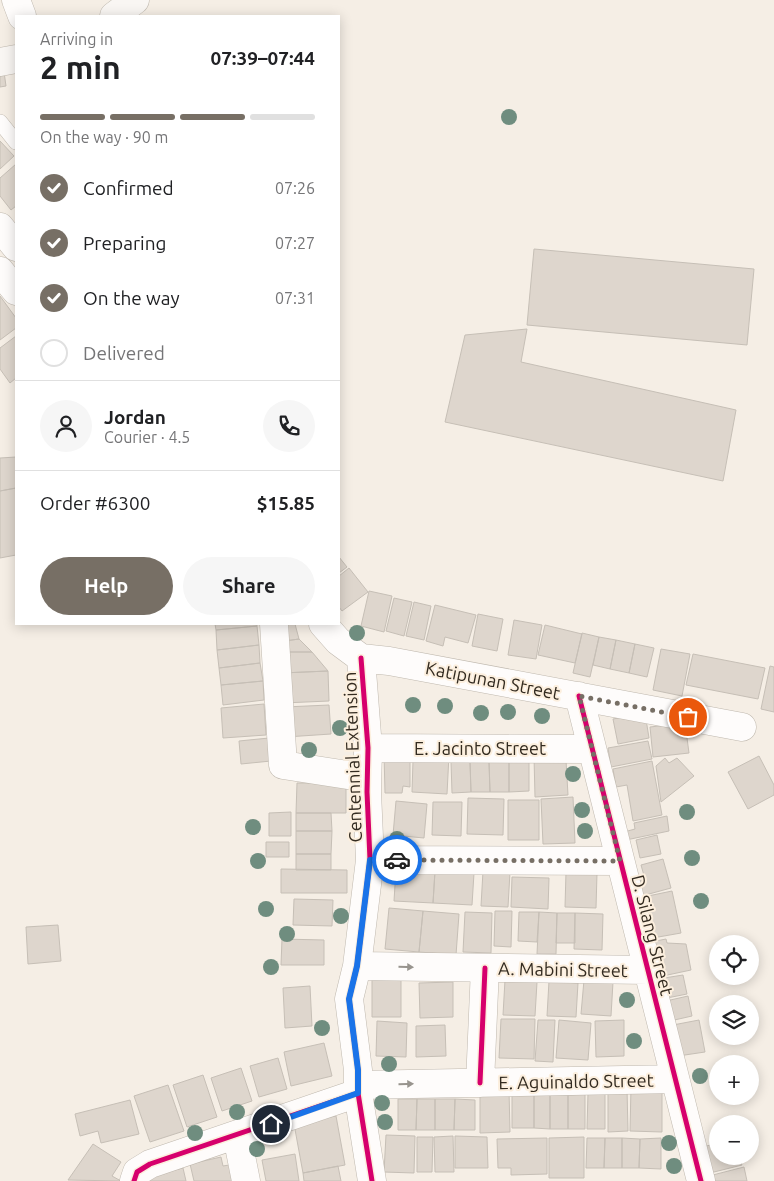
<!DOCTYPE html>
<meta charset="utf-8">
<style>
body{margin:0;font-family:Ubuntu,sans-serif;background:#f6f6f6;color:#202124;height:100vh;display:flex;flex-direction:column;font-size:19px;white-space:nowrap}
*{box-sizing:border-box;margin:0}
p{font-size:16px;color:#757577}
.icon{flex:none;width:28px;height:28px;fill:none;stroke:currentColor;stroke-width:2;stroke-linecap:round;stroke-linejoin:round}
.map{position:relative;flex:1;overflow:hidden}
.drawer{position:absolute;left:15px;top:15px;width:325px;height:610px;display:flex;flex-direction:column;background:#fff;border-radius:0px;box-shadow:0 2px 12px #0003}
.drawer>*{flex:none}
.fabs{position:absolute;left:709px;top:935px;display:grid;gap:10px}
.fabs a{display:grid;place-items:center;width:50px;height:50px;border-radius:50%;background:#fff;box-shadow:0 2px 12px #0003;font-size:25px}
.pin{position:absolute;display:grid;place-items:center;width:42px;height:42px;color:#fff;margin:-21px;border:2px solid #fff;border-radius:50%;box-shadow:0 1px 5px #0007}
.courier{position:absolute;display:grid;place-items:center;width:50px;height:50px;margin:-25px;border:4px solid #1a73e8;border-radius:50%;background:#fff;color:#222;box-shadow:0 1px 6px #0007}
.overview em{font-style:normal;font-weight:700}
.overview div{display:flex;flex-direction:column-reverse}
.overview{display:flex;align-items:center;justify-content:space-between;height:85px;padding:0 25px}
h1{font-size:32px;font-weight:700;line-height:38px}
.bar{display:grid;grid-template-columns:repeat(4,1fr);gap:8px 5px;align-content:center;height:60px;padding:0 25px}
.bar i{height:6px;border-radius:4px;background:#e0e0e0}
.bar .active{background:#776f65}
.bar p{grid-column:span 4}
.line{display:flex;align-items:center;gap:12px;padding:0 25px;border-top:1px solid #e0e0e0}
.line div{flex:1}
.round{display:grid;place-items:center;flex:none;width:52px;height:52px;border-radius:26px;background:#f6f6f6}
ol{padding:0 25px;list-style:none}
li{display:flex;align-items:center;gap:15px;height:55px}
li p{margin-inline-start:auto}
li .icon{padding:5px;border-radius:50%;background:#776f65;color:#fff;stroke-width:4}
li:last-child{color:#757577}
li i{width:28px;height:28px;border:2px solid #e0e0e0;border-radius:50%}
.primary-button{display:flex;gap:10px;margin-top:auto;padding:10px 25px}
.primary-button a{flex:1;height:58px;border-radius:30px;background:#776f65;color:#fff;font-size:20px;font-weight:700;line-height:58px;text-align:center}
.primary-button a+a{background:#f6f6f6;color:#202124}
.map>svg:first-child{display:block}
</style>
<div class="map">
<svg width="774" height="1181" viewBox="0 0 774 1181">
<rect width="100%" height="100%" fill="#f5eee5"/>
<path fill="#ded6cd" stroke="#c6bfb6" d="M4,72l2,14 -6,1v-14z
M0,141l14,15 -14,13z
M16,164v42l-5,4 -11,-14v-18z
M534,249l220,20 -7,76 -220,-20z
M0,296l16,22v10l-16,12z
M527,329l-6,33 215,48 -13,71 -278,-59 20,-87z
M16,336v42l-6,5 -10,-14v-21z
M16,457v31l-16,3v-33z
M16,488v67l-16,3v-67z
M339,557l8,10 -8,6z
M349,568l19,24 -26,19 -3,-4v-31z
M369,591l23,5 -8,36 -23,-6z
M394,598l18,4 -8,34 -18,-5z
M414,602l17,4 -7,34 -18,-4z
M435,605l41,10 -8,28 -23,-6 -2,9 -17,-5z
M478,614l25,5 -6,32 -25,-5z
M514,620l28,5 -6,34 -28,-4z
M215,624h42v2l-41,4z
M287,624h8l4,15 -14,2z
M545,625l37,9 -7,29 -37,-8z
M257,626l2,19 -42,5 -1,-20z
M582,633l17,4 -9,40 -17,-4z
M599,637l17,3 -6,29 -17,-4z
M299,639l13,13h-31l4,-11z
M616,640l19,4 -6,29 -19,-4z
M635,644l19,4 -7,29 -18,-4z
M259,645l1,18 -41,5 -2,-18z
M661,649l29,5 -8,42 -29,-6z
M281,652h31l16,19 -46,2z
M693,654l72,14 -7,31 -72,-14z
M260,663l3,18 -42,4 -2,-17z
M770,666l4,1v45l-13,-3z
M328,671l1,30 -46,2 -1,-30z
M263,681l1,19 -41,5 -2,-20z
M264,704l2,31 -43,3 -2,-30z
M329,705l2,29 -45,3 -1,-30z
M645,713l4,25 -31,6 -5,-25z
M685,723l4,30 -36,4 -3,-30z
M269,738l2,23 -30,3 -2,-23z
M648,741l4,18 -41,8 -3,-19z
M410,752v35l-7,-1 -1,7h-17l-1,-40z
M449,755l-2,39 -35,-2 1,-31z
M534,756l32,4 2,35 -33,2z
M759,756l15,29v10l-26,14 -20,-37z
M665,758l4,5 8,-5 17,18 -33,26 -5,-36z
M509,761v31h-19l-1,-30z
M509,761h20v30l-20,1z
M652,761l10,54 -29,6 -6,-36 -11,2 -3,-18z
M451,762h19l1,30 -19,1z
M470,762h19l1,30h-19z
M297,783h49v30h-50z
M573,797l2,46 -32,1 -2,-45z
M468,798l36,1 -1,36 -36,-1z
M508,800h31v40h-31z
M396,801l31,3 -3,34 -31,-3z
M433,802h29l-1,34 -29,-1z
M291,812v24h-22v-23z
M296,813h35l1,18h-36z
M667,816l2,15 -43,9 -2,-8 11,-3 -1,-6z
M296,831h36l-1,23h-35z
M657,835l4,19 -21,4 -4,-18z
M266,842h23v15h-23z
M296,854h35v16h-35z
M663,859l8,29 -33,9 -4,-15 11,-3 -4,-14z
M281,869l66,1v23h-66z
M396,869l39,2 -2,32 -39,-2z
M435,871l39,2 -2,32 -39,-2z
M483,871l27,1 -2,35 -27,-1z
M566,872l31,1 -1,35 -31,-1z
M512,877l37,1 -1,31 -37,-2z
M672,891l9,42 -34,6 -6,-31 10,-2 -3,-10z
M294,899l39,1 -1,26 -39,-1z
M389,908l34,3 -4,41 -34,-3z
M423,911l36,3 -3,41 -37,-3z
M495,911h17l-1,36 -17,-1z
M465,912l27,1 -1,40 -28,-1z
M519,912h20l-2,30 -19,-1z
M539,912l18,1 -1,41h-19z
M557,913h18v30h-19z
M575,913l28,1 -1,36 -28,-1z
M58,925l3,36 -33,3 -2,-37z
M282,939l42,1v25h-43z
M666,939l1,4 19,1 5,26 -33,7 -7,-35z
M683,975l4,19 -25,5 -4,-20z
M372,980h29v37h-29z
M505,980l32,2 -2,34 -32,-1z
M584,980l29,2 -2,34 -30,-2z
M549,981l29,2 -2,34 -29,-1z
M453,982v35l-33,1 -1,-35z
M310,986l2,40 -27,2 -2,-40z
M688,996l4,20 -22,5 -4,-20z
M501,1019h34l-1,40 -35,-1z
M538,1020h17l-2,42 -18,-1z
M559,1020l32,3 -3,37 -32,-2z
M624,1020v36l-28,1 -1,-36z
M699,1020l6,32 -27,4 -5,-31z
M377,1021l30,2 -1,34 -30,-1z
M445,1025l1,31 -30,1v-31z
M324,1043l8,33 -41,10 -7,-34z
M278,1058l9,31 -28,8 -9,-31z
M241,1068l11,33 -30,10 -11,-33z
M203,1075l14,42 -30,10 -14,-42z
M168,1085l16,46 -34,11 -16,-46z
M631,1087l31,1v44l-32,-1z
M608,1089h19l1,42 -20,1z
M480,1091h29l1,41 -30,1z
M588,1093h17v36h-18z
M512,1094l22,1v33h-22z
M585,1094v35h-17v-34z
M534,1095h16v34l-16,-1z
M550,1095h18v34h-18z
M398,1099h19l-1,31h-18z
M417,1099h18v31h-19z
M435,1099h20l-1,31h-19z
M455,1099l20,1v30h-21z
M130,1100l9,34 -38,9 -3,-12 -18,5 -5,-22z
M336,1116l9,49 -42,8 -9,-49z
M386,1135l29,1 -1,37 -30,-1z
M453,1136l1,36h-19l-1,-35z
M455,1136l32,1 1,31h-33z
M417,1137h16l-1,35h-15z
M584,1137v41h-35v-40z
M547,1138v36l-36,1v-7h-13l-1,-29z
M587,1138h18l-1,30h-18z
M605,1138h17v30h-18z
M622,1138l18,1 -1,29h-17z
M661,1138v31l-22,-1 1,-29z
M718,1143v13h21l3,9 -36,9 -7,-26z
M93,1144l28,18 -9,14 9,5 -53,-1z
M295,1154l4,27h-33l-4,-21z
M221,1157l2,9 6,-1 4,16h-39l-4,-17z
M338,1166l3,15h-37l-1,-8z
M744,1167l3,14h-41l-1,-4z
M183,1168l3,13h-36l-1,-5z"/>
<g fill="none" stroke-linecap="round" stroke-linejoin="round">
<g stroke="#bfb8ae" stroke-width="16">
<path id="lane" d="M0,122l16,20"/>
</g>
<g stroke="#bfb8ae" stroke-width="29">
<path id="street" d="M16,0l6,16
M0,227l16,20
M0,271l16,20
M274,624l9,141 84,13
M323,624l15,17 23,17
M361,658l7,90 -1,44 3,68 -13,106 -8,33 9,71v23l14,88
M361,658l28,3 353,66
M579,696l122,485
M368,748l224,1
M370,860l250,1
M357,966l291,4
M480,1083l5,-115
M358,1085l317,-6
M237,1136l9,45
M134,1181l3,-9 13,-8 208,-71"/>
</g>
<g stroke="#bfb8ae" stroke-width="29">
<path id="secondary" d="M114,16l21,-16
M0,62l16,-3"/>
</g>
<use href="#lane" stroke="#fefcfb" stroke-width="15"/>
<use href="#street" stroke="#fefcfb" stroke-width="28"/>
<use href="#secondary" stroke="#f9f6f3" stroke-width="28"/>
<g stroke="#fcefde" stroke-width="8">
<path id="cycleway" d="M361,658l7,90 -1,44 3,68 -13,106 -8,33 9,71v23l14,88
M579,696l122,485
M480,1083l5,-115
M134,1181l3,-9 13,-8 208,-71"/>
</g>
<use href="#cycleway" stroke="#d6006c" stroke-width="5"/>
</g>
<g fill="#6f8d7f">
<circle cx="509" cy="117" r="8"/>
<circle cx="357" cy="633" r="8"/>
<circle cx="413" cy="705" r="8"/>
<circle cx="445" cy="706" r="8"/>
<circle cx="508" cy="712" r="8"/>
<circle cx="481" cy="713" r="8"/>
<circle cx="542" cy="716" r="8"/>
<circle cx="340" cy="728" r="8"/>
<circle cx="309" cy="750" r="8"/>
<circle cx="573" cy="774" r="8"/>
<circle cx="582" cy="810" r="8"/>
<circle cx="687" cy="812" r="8"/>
<circle cx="253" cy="827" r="8"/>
<circle cx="585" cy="831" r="8"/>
<circle cx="397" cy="839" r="8"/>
<circle cx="692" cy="858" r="8"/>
<circle cx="258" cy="861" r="8"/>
<circle cx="701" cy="901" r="8"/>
<circle cx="266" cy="909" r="8"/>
<circle cx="341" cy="916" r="8"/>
<circle cx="287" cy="934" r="8"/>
<circle cx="271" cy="967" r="8"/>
<circle cx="627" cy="1000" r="8"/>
<circle cx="322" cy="1028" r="8"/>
<circle cx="634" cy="1041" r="8"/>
<circle cx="389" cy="1064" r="8"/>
<circle cx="700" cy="1076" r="8"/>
<circle cx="382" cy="1103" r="8"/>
<circle cx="237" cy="1112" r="8"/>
<circle cx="385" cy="1122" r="8"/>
<circle cx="195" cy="1133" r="8"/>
<circle cx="669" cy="1143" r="8"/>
<circle cx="257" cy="1149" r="8"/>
<circle cx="674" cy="1166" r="8"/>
</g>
<defs><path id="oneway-solid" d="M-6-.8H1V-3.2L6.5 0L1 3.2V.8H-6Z" transform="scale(1.25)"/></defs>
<g fill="#98948e">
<use href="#oneway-solid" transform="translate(406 967) rotate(1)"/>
<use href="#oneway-solid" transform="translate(406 1084) rotate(-1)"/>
</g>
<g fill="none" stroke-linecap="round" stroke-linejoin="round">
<path stroke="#776f65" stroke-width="5" stroke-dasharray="0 9" d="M397,860l223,1 -41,-165 109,21"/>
<path stroke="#1a73e8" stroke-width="6" d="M271,1124l87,-31v-23l-9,-71 8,-33 13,-106h27"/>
</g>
<g text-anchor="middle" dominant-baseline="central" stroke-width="4" stroke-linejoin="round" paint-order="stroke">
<g font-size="18" fill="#332b20" stroke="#fcefde">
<text transform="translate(493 680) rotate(11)">Katipunan Street</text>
<text x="480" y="748">E. Jacinto Street</text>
<text transform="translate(352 757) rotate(-92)">Centennial Extension</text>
<text transform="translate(653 935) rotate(76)">D. Silang Street</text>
<text transform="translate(563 969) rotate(1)">A. Mabini Street</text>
<text transform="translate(576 1081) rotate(-1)">E. Aguinaldo Street</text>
</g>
</g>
</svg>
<div class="fabs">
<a><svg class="icon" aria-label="locate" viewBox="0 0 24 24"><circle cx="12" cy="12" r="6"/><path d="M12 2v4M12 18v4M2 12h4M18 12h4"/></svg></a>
<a><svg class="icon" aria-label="layers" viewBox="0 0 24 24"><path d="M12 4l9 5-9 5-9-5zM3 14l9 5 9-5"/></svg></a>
<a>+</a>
<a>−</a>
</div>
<div class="pin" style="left:688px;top:717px;background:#ea580c"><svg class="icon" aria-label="bag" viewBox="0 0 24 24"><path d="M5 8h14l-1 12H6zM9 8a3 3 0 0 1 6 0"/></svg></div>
<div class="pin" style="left:271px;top:1124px;background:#1f2937"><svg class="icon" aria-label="home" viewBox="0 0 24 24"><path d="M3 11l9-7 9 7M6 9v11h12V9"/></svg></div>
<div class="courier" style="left:397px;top:860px"><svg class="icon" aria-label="car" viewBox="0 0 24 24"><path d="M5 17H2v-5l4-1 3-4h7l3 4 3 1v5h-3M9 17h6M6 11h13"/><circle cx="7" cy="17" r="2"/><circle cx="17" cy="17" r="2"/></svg></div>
<section class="drawer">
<div class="overview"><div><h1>2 min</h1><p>Arriving in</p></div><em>07:39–07:44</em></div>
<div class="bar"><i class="active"></i><i class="active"></i><i class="active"></i><i></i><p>On the way · 90 m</p></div>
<ol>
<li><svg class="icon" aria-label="check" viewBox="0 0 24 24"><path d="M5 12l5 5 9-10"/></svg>Confirmed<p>07:26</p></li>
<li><svg class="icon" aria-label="check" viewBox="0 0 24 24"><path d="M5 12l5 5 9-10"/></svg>Preparing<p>07:27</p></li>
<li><svg class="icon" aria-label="check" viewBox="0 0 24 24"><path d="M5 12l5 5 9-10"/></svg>On the way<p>07:31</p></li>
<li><i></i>Delivered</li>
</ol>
<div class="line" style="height:90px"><a class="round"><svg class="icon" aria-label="person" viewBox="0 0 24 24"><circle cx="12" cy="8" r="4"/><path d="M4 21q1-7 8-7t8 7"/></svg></a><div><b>Jordan</b><p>Courier · 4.5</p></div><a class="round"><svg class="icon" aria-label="phone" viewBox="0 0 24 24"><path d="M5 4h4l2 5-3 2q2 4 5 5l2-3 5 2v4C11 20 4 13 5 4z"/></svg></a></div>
<div class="line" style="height:65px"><div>Order #6300</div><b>$15.85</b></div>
<div class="primary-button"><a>Help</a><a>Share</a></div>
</section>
</div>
